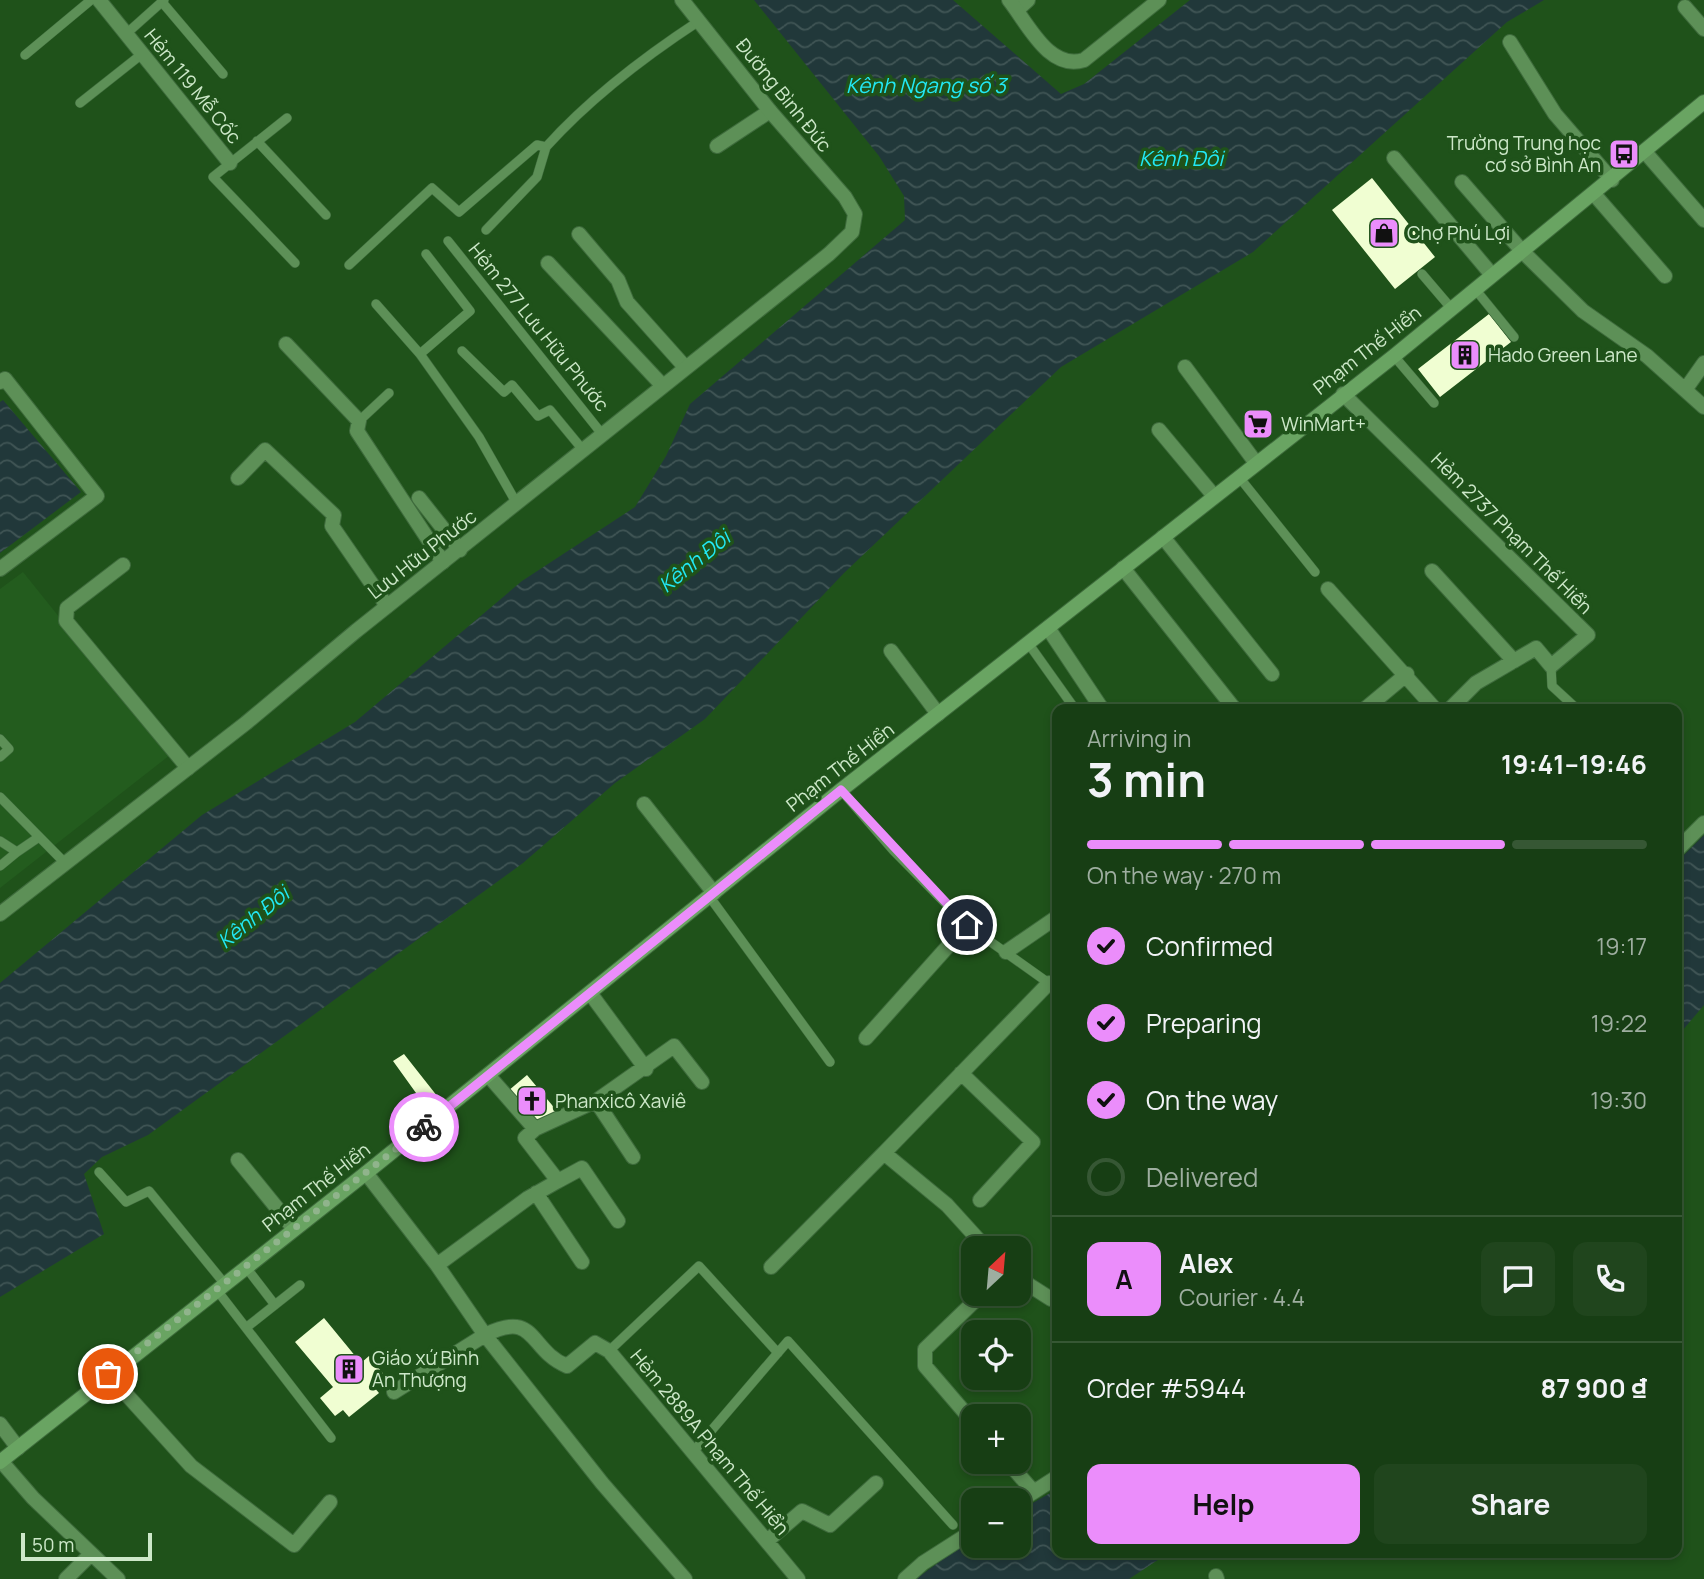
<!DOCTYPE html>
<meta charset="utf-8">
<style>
body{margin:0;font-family:Manrope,sans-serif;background:#20451d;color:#f1f3f6;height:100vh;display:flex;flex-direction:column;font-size:26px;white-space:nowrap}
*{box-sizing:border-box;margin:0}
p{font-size:23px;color:#9eaea0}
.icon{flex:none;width:38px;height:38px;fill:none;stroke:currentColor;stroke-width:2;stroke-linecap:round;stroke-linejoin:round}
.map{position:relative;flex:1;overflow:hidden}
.panel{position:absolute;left:1052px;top:704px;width:630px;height:854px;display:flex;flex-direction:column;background:#173e14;border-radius:14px;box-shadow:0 4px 10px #0003,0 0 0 2px #365734}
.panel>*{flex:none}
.needle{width:46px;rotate:26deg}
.tools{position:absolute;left:961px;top:1236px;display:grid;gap:14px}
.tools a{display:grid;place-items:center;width:70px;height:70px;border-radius:14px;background:#173e14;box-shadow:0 4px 10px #0003,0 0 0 2px #365734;font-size:35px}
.scale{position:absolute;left:21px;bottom:18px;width:131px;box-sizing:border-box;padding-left:7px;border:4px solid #cde8c9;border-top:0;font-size:19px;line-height:24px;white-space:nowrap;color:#cde8c9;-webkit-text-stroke:5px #1f521a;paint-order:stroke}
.pin{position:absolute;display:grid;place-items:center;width:60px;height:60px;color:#fff;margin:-30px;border:4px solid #fff;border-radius:50%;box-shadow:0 2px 7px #0007}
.courier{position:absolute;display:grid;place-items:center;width:70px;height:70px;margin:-35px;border:5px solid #eb8dfb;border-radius:50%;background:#fff;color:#222;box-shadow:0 2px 9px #0007}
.head em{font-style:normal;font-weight:700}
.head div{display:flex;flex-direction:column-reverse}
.head{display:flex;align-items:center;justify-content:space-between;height:119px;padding:0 35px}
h1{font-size:46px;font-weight:700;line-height:52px}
.bar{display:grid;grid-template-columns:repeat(4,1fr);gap:10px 7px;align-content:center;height:84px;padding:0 35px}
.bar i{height:9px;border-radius:5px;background:#365734}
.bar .current{background:#eb8dfb}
.bar p{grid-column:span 4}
.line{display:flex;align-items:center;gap:18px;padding:0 35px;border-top:2px solid #365734}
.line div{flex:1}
.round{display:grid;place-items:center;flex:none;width:74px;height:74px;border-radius:14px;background:#20451d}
ol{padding:0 35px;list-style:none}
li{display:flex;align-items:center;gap:21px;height:77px}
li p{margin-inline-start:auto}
li .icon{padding:7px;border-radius:50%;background:#eb8dfb;color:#111;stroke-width:4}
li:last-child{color:#9eaea0}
li i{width:38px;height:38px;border:4px solid #365734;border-radius:50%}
.action{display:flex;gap:14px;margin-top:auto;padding:14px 35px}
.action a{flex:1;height:80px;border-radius:14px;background:#eb8dfb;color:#111;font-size:28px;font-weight:700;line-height:80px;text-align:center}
.action a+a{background:#20451d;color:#f1f3f6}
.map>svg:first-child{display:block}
</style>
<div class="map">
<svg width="1704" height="1579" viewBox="0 0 1704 1579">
<defs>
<pattern id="water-waves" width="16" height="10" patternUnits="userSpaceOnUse" patternTransform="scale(1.75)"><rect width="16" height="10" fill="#21383a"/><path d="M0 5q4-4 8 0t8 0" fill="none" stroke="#405555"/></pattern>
</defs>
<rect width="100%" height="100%" fill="#1f521a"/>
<path fill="#235c1e" d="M23,572l147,183 -170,133v-299z"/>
<path fill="url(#water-waves)" d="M754,0h199l108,94 23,-10 106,-84h354l-37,22 -254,230 -192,115 -217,206 -139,146 -90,64 -92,80 -375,272 -46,22 -18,17 20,60 -104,63v-314l202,-168 153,-93 167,-141 113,-74 31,-51 24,-52 215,-184 -1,-24 -25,-40z
M3,400l78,92 -81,61v-151z
M1704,835v170l-27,32v-175z
M1057,1489v63h113l-41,27h-213l57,-42v8h45l1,-34z"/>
<path fill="#f0fed2" d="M1372,178l63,79 -40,32 -63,-79z
M1489,314l22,28 -71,55 -22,-28z
M404,1054l41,52 -11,12 -41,-57z
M527,1075l30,36 -21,16 -28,-36z
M324,1318l37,45 8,-7 16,20 -12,10 6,7 -30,24 -6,-7 -8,6 -15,-18 13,-11 -38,-45z"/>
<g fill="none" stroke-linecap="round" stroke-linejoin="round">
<g stroke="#3e6b3c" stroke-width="10">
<path id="service" d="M162,2l61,72
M126,34l38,-34
M25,55l66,-55
M80,103l62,-49
M287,118l-74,59 82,86
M257,141l69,74
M486,230l51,-53 9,-30
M448,241l154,193
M426,254l44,57 -50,43 59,83 38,67
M349,265l83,-77 27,24 78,-67 9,2c45,-50 98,-90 153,-126
M1422,274l29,34
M1475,289l39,48
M376,304l44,50
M462,351l42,41 8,-7 26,31 12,-6 33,40
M1394,356l40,47
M359,421l30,-28
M1239,477l76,95
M1028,643l47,66
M1551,666l1,20 25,23
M0,739l9,10 -9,8
M841,790l52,60 74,75 90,64
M0,797l65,66
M0,841l17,11 22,-15
M0,866l17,-14
M709,896l121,166
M99,1172l27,30 23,-11 75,92
M245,1266l30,39
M216,1289l115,149
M247,1327l53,-42
M609,1351l90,-85 79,87
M693,1452l95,-111 165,184"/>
</g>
<g stroke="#3e6b3c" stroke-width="16">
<path id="minor" d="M99,0l131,163
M1685,7l19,22
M1017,10l11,-10
M1510,42l45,72 57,66
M717,146l53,-35
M1645,152l59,68
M1394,158l98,117
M1462,182l60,69 61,60 64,45 57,51
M1594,194l71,82
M579,234l39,46 9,22 58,65
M548,263l114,122
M286,344l73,77 -2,10 86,131
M1185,367l71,96
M0,382l5,-3 92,117 -97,73
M1685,390l19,-27
M1343,394l245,241 -37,31 -15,-18 -60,35 -26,26
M1159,430l55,66
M238,478l27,-28 69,65 -2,11 55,80
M419,498l41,52
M1163,537l109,137
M123,565l-56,43 -1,13 122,147
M1123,568l110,139
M1432,571l82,90
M1328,589l107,120
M1048,628l54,81
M891,651l47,63
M1365,709l42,-35
M644,804l70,89
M1676,851l28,-28
M1006,952l51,-35
M590,993l56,76
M866,1038l101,-113
M961,1073l72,69 -53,58
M488,1075l47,54
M596,1101l37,56
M238,1160l56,69
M366,1173l71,92 48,70 -91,57
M558,1181l24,-13 36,53
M536,1193l46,69
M986,1248l-39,-43 -63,-52 165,-170
M437,1265l91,-67 30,-17 -33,-43 10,-9 61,-28 78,-55 28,36
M771,1267l113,-114
M1018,1278l33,21
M108,1374l83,92 103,79 36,-43
M973,1422l-48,-56v-17l58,-56
M0,1424l18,24
M1,1461l32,37 85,81
M1007,1461l26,30
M1018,1502l39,-25
M767,1541l35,-30 28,14 46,-42
M1216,1576l1,3
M66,1579l25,-25
M685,1579l-83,-96 -117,-148c52,-26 43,15 82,31l28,-23 14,8 189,228
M905,1579l18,-16 50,-32"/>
</g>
<g stroke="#3e6b3c" stroke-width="16">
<path id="tertiary" d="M1009,0c19,24 40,71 75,60l75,-60
M0,914l246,-191 110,-92 473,-377 23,-22 3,-18 -10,-17 -75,-86 -88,-111"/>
</g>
<g stroke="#3e6b3c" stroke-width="16">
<path id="secondary" d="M0,1462l366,-289 475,-383 553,-434 310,-254"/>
</g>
<use href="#service" stroke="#5d9057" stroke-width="9"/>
<use href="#minor" stroke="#5d9057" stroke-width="14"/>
<use href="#tertiary" stroke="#5d9057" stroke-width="14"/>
<use href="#secondary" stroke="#69a462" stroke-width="14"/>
</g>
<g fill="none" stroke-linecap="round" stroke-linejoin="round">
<path stroke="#90b48c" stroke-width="7" stroke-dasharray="0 12.6" d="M108,1374l316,-247"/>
<path stroke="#eb8dfb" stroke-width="9" d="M424,1127l417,-337 126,135"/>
</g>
<defs>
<g id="bus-square" transform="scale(1.575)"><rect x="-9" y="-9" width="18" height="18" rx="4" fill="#eb8dfb" stroke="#1f521a"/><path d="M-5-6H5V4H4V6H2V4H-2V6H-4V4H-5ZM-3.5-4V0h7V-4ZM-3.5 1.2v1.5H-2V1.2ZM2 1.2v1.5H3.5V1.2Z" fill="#111"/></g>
<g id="shop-square" transform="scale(1.575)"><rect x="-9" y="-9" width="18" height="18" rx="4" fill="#eb8dfb" stroke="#1f521a"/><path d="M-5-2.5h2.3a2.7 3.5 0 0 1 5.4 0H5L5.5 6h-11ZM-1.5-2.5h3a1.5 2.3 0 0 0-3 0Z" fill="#111"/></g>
<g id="building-square" transform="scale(1.575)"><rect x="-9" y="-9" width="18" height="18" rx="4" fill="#eb8dfb" stroke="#1f521a"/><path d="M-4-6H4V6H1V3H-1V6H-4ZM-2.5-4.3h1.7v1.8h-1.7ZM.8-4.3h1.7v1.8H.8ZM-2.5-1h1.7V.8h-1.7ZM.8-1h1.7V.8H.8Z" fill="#111"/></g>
<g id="supermarket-square" transform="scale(1.575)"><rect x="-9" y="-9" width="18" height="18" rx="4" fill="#eb8dfb" stroke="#1f521a"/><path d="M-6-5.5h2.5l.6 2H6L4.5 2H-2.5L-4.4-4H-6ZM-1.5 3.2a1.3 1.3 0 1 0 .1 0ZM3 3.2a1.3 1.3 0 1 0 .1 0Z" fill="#111"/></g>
<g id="church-square" transform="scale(1.575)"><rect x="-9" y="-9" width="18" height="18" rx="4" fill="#eb8dfb" stroke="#1f521a"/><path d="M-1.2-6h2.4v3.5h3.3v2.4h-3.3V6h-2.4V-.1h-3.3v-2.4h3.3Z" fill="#111"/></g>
</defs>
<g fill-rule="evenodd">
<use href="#bus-square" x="1624" y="154"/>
<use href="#shop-square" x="1384" y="233"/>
<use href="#building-square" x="1465" y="355"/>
<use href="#supermarket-square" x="1258" y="424"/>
<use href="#church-square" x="532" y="1101"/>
<use href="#building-square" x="349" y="1369"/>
</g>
<g text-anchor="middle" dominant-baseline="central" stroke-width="7" stroke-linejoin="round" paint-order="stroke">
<g font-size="19" fill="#cde8c9" stroke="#1f521a">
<text transform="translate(193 86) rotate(51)">Hẻm 119 Mễ Cốc</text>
<text transform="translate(784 95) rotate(51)">Đường Bình Đức</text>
<text transform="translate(539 327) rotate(51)">Hẻm 277 Lưu Hữu Phước</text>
<text transform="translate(1367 350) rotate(-38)">Phạm Thế Hiển</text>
<text transform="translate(1512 533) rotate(45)">Hẻm 2737 Phạm Thế Hiển</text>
<text transform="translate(422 554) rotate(-38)">Lưu Hữu Phước</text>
<text transform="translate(840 767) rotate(-38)">Phạm Thế Hiển</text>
<text transform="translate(316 1187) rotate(-38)">Phạm Thế Hiển</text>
<text transform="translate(710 1442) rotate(50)">Hẻm 2889A Phạm Thế Hiển</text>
</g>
<g font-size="19" fill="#cde8c9" stroke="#1f521a" text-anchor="start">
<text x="1601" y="143" text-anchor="end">Trường Trung học<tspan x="1601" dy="22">cơ sở Bình An</tspan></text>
<text x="1407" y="233">Chợ Phú Lợi</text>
<text x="1488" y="355">Hado Green Lane</text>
<text x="1281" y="424">WinMart+</text>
<text x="555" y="1101">Phanxicô Xaviê</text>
<text x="372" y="1358">Giáo xứ Bình<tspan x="372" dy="22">An Thượng</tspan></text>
</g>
<g font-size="21" font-style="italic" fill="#22e8f4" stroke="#1f521a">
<text x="926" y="85">Kênh Ngang số 3</text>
<text x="1181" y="158">Kênh Đôi</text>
<text transform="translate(694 561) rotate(-39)">Kênh Đôi</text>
<text transform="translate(253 917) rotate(-39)">Kênh Đôi</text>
</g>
</g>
</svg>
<div class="tools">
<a><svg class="needle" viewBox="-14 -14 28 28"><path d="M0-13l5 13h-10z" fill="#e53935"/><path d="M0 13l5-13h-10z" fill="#9eaea0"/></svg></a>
<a><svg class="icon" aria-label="locate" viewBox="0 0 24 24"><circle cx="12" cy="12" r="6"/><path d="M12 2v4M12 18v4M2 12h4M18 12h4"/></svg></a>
<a>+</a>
<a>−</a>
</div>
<div class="scale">50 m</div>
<div class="pin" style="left:108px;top:1374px;background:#ea580c"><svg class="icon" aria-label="bag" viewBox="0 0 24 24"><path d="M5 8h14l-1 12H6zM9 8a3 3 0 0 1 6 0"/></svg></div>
<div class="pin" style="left:967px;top:925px;background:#1f2937"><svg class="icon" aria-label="home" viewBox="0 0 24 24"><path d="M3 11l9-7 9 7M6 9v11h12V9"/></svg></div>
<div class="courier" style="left:424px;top:1127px"><svg class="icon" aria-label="bike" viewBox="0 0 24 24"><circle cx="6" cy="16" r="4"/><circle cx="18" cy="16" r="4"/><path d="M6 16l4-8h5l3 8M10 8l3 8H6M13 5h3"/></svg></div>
<section class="panel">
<div class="head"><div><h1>3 min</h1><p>Arriving in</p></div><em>19:41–19:46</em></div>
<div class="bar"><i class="current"></i><i class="current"></i><i class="current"></i><i></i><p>On the way · 270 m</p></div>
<ol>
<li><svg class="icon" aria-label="check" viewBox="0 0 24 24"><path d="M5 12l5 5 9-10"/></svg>Confirmed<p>19:17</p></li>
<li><svg class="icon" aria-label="check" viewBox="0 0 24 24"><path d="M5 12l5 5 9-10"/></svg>Preparing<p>19:22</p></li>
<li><svg class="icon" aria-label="check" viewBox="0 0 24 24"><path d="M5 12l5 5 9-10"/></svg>On the way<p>19:30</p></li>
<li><i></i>Delivered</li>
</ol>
<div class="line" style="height:126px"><b class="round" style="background:#eb8dfb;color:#111">A</b><div><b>Alex</b><p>Courier · 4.4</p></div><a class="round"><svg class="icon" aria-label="chat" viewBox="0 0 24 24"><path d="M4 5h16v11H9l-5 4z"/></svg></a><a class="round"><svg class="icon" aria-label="phone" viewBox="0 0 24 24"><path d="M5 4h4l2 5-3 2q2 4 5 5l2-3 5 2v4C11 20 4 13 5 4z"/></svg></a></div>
<div class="line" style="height:91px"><div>Order #5944</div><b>87 900 ₫</b></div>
<div class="action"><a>Help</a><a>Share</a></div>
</section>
</div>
